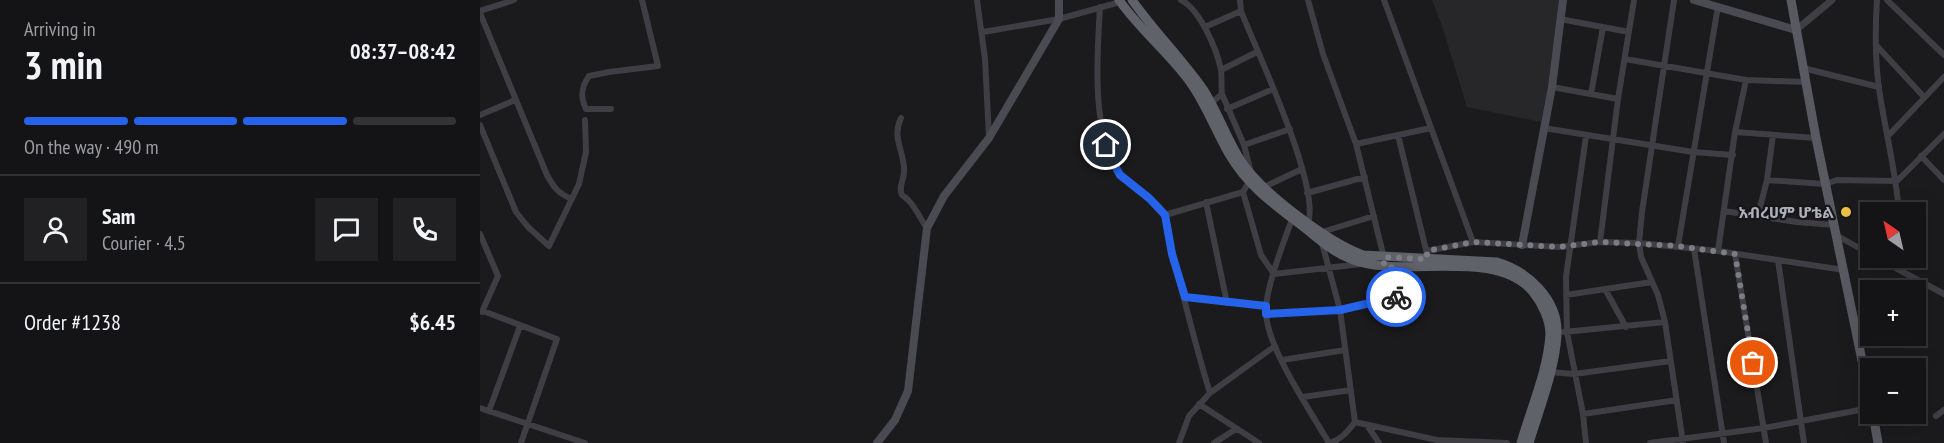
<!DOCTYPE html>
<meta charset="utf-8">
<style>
body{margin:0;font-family:"PT Sans Narrow","Noto Sans Ethiopic",sans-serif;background:#212123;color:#f1f3f6;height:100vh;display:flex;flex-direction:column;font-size:22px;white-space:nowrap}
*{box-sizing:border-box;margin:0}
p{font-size:20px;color:#9d9ea1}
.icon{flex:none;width:33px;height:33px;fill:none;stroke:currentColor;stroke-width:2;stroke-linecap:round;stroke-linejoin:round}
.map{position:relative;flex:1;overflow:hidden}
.sheet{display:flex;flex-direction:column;background:#141416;width:480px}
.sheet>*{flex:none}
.needle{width:39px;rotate:326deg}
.tools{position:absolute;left:1380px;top:202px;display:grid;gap:12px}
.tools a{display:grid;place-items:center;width:66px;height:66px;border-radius:0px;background:#141416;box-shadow:0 6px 24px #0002,0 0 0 2px #333335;font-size:30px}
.pin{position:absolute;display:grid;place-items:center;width:51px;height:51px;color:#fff;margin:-26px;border:3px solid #fff;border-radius:50%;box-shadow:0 2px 6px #0007}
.courier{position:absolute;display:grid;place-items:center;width:60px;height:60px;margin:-30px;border:4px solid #2563eb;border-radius:50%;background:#fff;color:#222;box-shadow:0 2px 8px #0007}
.head em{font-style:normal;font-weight:800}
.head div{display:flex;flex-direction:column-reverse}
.head{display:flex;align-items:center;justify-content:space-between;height:102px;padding:0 24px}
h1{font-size:39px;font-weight:800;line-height:45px}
.bar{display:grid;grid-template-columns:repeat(4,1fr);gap:9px 6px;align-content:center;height:72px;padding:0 24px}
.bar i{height:8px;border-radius:4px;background:#333335}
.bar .on{background:#2563eb}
.bar p{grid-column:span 4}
.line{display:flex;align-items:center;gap:15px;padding:0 24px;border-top:2px solid #333335}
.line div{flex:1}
.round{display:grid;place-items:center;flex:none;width:63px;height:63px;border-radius:0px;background:#212123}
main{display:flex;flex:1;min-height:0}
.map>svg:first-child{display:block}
</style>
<main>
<section class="sheet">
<div class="head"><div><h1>3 min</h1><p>Arriving in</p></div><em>08:37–08:42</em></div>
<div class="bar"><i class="on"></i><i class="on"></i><i class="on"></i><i></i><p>On the way · 490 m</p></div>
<div class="line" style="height:108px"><a class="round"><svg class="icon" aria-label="person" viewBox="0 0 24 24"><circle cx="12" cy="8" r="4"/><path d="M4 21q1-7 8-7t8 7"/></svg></a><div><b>Sam</b><p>Courier · 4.5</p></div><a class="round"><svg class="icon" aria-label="chat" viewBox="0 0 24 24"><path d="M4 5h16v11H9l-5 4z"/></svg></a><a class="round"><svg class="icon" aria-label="phone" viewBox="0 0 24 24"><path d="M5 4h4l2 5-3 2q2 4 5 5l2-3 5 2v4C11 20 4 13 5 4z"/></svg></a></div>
<div class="line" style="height:78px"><div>Order #1238</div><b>$6.45</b></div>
</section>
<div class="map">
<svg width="1464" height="443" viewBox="0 0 1464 443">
<rect width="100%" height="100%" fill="#1b1b1d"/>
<path fill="#27272a" d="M952,0h128l-10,77 -9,45 -74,-15 -24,-78z"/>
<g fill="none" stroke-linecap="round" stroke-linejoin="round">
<path stroke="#3e3e44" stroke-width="6" d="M497,0l8,59 4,78
M701,0c19,9 36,50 40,70 1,8 0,17 1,24l-12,10
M760,0l1,11c15,39 83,181 66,214
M828,0l15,54 33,90 28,114
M904,0l89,242
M1194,0l-32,212 -3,31 2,14 17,38 7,27 18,121
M1397,0c-2,29 -2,59 2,89 6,41 17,82 20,124
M1407,0l57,55
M620,7c-3,49 -9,124 19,165 10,15 40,28 46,44 5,12 4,28 8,40 12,46 23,92 37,137l-21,23 -10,27
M0,11l34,-11
M0,13l67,162c7,13 12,19 25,24
M1080,19l69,13
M725,27l36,-16
M503,32l76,-13 61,-17
M1396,45l48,52
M1145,59l121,21 60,2
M1323,68l76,19
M741,70l36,-18
M1072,87l66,12
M742,94l22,51 6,24
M1111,94l12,-67
M131,109h-25c-6,-12 -5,-22 3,-33l20,-4 49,-6 -16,-66
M747,109l46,-20
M0,115l35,-15
M421,118c-10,21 4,33 3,54 0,8 -6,15 -2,23 2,2 5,3 7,6 7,7 12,19 18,27
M0,125l36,87 12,15 21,19 30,-62 7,-32 -1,-32
M1064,128l149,24 40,3
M1255,132l81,6
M918,135l29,119
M1106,136l-20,141 1,55 16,82 3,29
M1408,136l56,-59
M876,144l75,-16
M764,145l46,-16
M1441,156l23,24
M1287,180l58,4 12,-4 60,1 47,-47
M784,187l38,-18
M763,192l18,63 13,19 87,-10
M827,193l58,-16
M726,202l21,101
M1244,211l73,11 38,3
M685,215l78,-23 6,-10
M1278,215l9,-35 6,-45
M812,219c-8,23 -27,70 -26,93 0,34 45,100 63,131
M842,232l52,-16
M0,234l18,42 -16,36
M1356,235l34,19
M1120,242l18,-143 16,-99
M842,243l18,67 15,112c-7,9 -13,17 -25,21
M1198,246l40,-240
M1214,249l30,194
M947,251l46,-9 86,5 41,-5 39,1 79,8 126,19
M1238,251l17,-119 11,-52
M1255,254l31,189
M1397,258l67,36
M1422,258l1,14
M1298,260l26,183
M911,265l12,57
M1125,289l21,38
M1086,295l86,-13
M705,297l81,9
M3,311l74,28 -36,104
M786,314l74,-4 57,-13
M1084,332l101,-10
M802,360l63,-10
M1070,372l24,2 97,-13
M730,393l65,-47
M823,397l48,-7
M719,404l60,39
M0,408l105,35
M9,411l31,-85
M1103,414l94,-14
M1456,416l8,-6
M875,422l82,18 70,3
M887,425l12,18
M734,443l22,-14
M1170,443l114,-15 106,-20"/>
<path stroke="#3e3e44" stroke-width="7" d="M1316,30l36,-30"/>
<path stroke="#4a4b52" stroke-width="8" d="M1214,0l102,30
M1042,245l30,-158 11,-87
M397,443l18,-23 13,-29 19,-163 17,-32 45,-58 70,-119v-19"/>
<path stroke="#585961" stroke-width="9" d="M1311,0l25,138 54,261
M1393,414l5,29"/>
<path stroke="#60626a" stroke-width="9" d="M639,0c21,30 50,53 71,82 16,22 25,48 39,72 20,34 46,51 77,75 14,11 28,24 45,30 51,21 143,-13 182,33 9,11 17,28 17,42 -2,36 -19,74 -29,109
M652,0c22,31 49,58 71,89 15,23 23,49 38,72 21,32 87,81 122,94l134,7c31,9 62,38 60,73 -2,35 -18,75 -28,108"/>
</g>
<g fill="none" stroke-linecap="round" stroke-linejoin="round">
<path stroke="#7b7c84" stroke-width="6" stroke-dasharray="0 10.8" d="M916,297h2l-7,-32h-7v-8l43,2v-8l46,-9 86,5 41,-5 78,4 57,8 18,109"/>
<path stroke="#2563eb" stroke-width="8" d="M626,145l4,12 10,18 29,23 16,17 7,39 13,43 81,9v8l74,-4 56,-13"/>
</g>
<circle fill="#edc143" stroke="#161618" stroke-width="2" cx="1366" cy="212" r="6"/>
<g text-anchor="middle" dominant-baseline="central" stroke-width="4.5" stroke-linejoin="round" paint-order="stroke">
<g font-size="16" font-weight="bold" fill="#aeb1bc" stroke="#161618" text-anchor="end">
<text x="1354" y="212">አብረሀም ሆቴል</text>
</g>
</g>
</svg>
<div class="tools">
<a><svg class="needle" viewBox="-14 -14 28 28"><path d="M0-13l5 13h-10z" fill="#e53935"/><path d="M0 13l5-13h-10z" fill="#9d9ea1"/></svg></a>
<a>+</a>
<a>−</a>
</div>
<div class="pin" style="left:1273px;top:363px;background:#ea580c"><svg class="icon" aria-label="bag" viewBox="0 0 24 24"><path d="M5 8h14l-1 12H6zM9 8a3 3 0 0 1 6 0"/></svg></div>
<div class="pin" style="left:626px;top:145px;background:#1f2937"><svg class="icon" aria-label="home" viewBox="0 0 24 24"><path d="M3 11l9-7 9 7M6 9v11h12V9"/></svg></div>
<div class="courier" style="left:916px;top:297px"><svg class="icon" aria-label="bike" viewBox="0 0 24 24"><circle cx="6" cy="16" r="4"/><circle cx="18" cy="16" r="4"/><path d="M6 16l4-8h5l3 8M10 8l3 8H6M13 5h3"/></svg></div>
</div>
</main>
